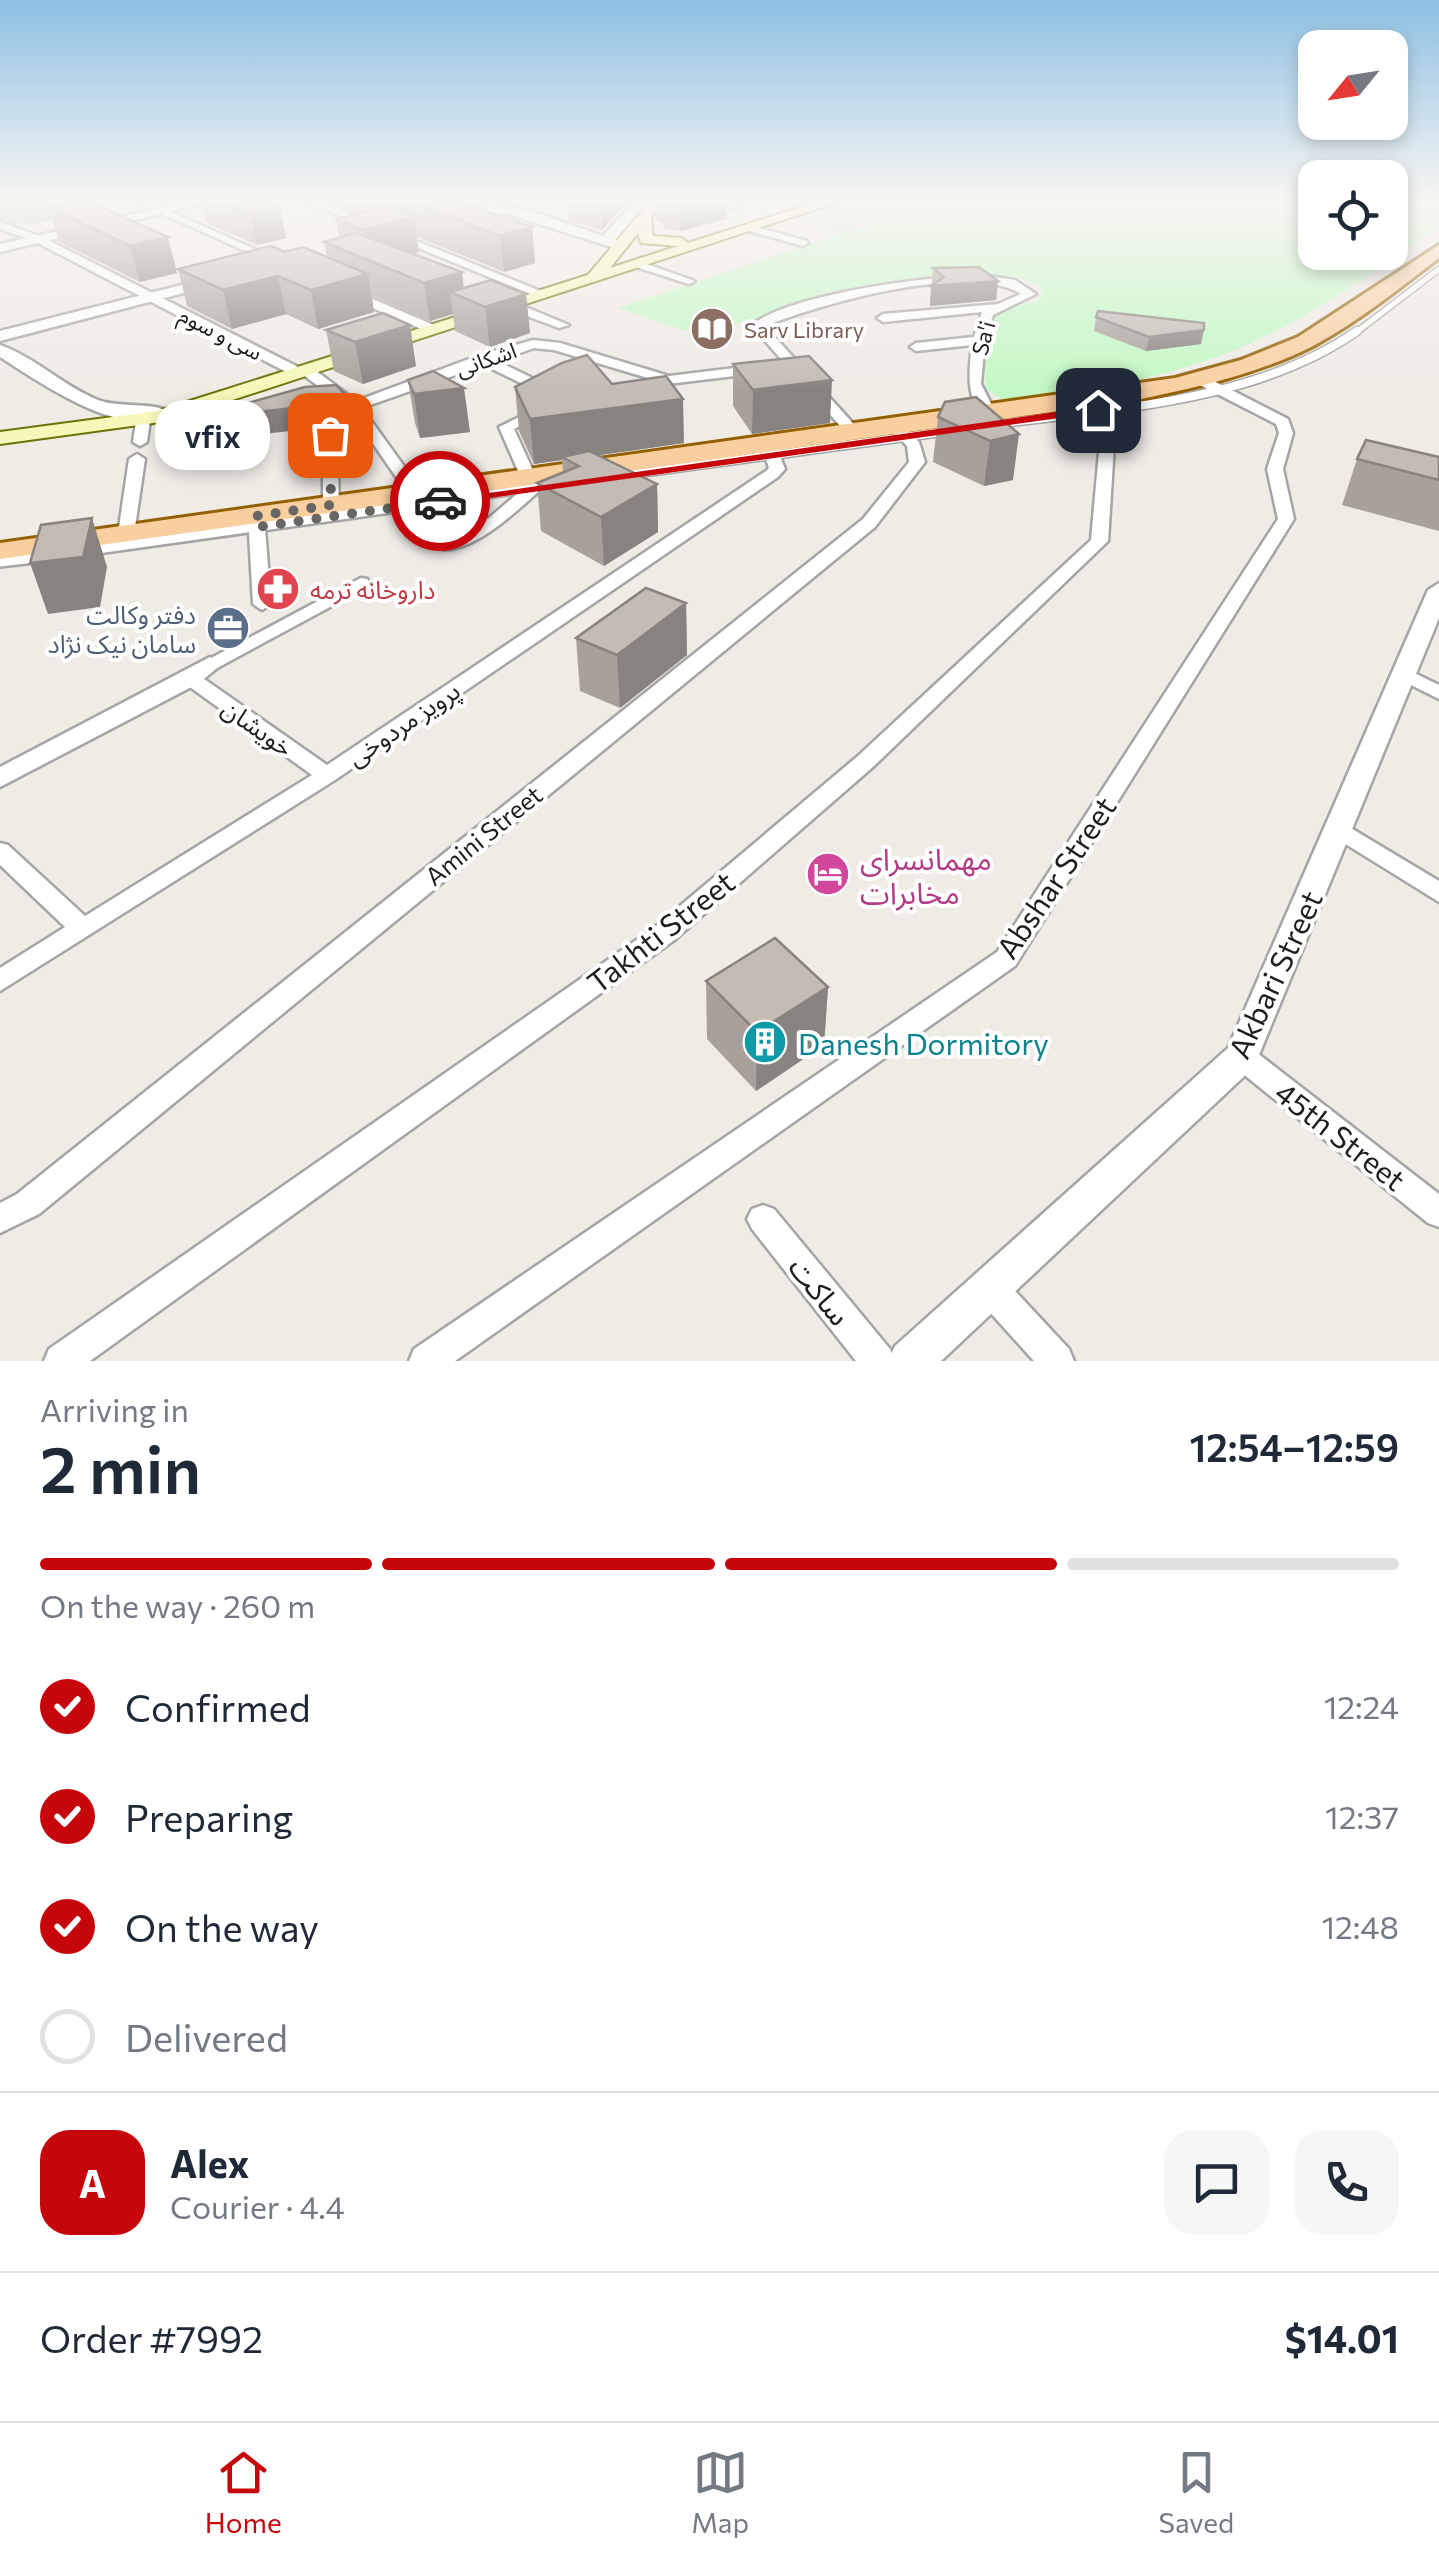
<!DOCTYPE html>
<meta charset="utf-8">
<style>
body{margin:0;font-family:Commissioner,"Noto Sans Arabic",sans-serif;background:#f6f6f7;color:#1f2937;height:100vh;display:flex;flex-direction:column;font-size:38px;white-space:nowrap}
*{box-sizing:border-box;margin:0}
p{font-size:32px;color:#747a83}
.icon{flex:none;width:55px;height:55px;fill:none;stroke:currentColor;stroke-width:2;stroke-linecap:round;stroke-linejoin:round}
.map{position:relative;height:1361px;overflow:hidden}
.sheet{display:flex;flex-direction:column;background:#fff;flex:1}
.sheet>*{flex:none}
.needle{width:65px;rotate:240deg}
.fabs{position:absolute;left:1298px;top:30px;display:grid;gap:20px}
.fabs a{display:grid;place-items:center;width:110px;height:110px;border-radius:20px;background:#fff;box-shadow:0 5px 15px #0003;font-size:50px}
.pin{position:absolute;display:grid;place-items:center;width:85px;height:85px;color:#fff;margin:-42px;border-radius:20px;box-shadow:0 5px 15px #0006}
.courier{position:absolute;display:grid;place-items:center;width:100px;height:100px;margin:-50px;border:8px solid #c7060c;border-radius:50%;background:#fff;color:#222;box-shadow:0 2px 12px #0007}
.bubble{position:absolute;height:70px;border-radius:30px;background:#fff;box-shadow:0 5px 15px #0003;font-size:32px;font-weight:600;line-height:70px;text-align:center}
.headline em{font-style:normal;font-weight:600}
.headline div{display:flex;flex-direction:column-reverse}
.headline{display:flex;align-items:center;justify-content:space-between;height:170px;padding:0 40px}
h1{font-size:65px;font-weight:600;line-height:75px}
.bar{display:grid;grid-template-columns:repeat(4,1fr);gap:15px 10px;align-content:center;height:120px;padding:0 40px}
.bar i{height:12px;border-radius:8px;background:#e0e1e3}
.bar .active{background:#c7060c}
.bar p{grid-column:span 4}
.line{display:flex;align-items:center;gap:25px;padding:0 40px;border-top:2px solid #e0e1e3}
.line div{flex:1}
.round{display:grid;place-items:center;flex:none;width:105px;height:105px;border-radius:30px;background:#f6f6f7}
ol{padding:0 40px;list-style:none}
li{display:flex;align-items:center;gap:30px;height:110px}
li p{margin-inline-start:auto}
li .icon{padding:10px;border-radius:50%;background:#c7060c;color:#fff;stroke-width:4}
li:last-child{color:#747a83}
li i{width:55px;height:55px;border:5px solid #e0e1e3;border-radius:50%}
.tabs{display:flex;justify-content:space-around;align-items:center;height:140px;border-top:2px solid #e0e1e3;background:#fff;font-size:28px;color:#747a83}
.tabs a{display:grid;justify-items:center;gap:5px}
.tabs .active{color:#c7060c}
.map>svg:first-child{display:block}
</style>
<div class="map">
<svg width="1439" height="1361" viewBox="0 0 1439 1361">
<rect width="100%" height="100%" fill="#efebe5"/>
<path fill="#abcd9a" d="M0,200h70l-19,7 13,11 -29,6 -35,-4z"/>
<path fill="#c3f8c5" d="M861,200h454v52h75v-52h49v28c-58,38 -114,80 -177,110 -78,37 -161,51 -245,64l-14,-2 -17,-11 -4,-49 9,-26 47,-14 5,-7 -4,-7 -21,-9 -47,-2 -139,16 -82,31 -67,8 -65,-22 277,-92 -43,-13z"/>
<path fill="#dedede" d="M852,203l45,12 -56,19 -45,-13z"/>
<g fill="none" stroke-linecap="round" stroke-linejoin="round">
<path stroke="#c5c2bd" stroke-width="18" stroke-dasharray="18 9" stroke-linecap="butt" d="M0,223l47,-23"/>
<g stroke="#a5a5a5" stroke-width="8">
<path id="service-far2" d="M1354,334l85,-65"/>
</g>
<g stroke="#a5a5a5" stroke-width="11">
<path id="service-far1" d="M996,424c120,-16 259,-22 361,-93
M625,475l324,-44
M423,503l110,-15"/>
</g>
<g stroke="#a5a5a5" stroke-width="14">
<path id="service" d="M90,550l351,-49
M0,562l43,-5"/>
</g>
<g stroke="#a5a5a5" stroke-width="5">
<path id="minor" d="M131,200h13l138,61 -10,2z
M301,200h14l233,94 -10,3z
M705,200h17l21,7 -5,3z
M0,222l42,15 258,131 11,-1 45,34 121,-45 56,-16 27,3 109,33 91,-11 7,4 -7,4 -92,11 -114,-34 -20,-2 -37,13 56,27v6h-10l-59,-29 -122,43 62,86 -8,5 -6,-2 -61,-88 -47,-35 -10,1 -258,-134 -34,-12z
M749,225l58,16 1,2 -5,3 -58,-16 -1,-2z
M633,262h8l54,19 -6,3 -56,-18z
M981,275l34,5 21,14 -43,21 -8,25 -4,44 16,31 -7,4c-26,-14 -21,-49 -18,-74l-56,6 -6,-4 6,-4 58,-6 8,-25 -99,10 -6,-4 6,-4 115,-10 23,-10c-52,-33 -201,10 -256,32l94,104 2,3 -7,4 -5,-1 -98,-111c44,-32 173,-48 230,-50z
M349,289l87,37 2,3 -10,3 -83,-36 -2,-3z
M505,302h8l56,23 -10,3 -54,-20z
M1194,376h10l84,43 5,14 -10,36 11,50 -279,447 -560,395h-46l5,-12 583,-397 281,-433 -11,-50 12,-36 -3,-9 -82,-42z
M1082,399h10l21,18 2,13 -7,111 -234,225 -201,175 -583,420h-46l5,-12 606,-422 203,-171 233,-216 10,-110 -2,-11 -17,-14z
M540,407l7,4 -2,3 -31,15 27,59 -2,3c-22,20 -66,62 -97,58l-3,-4 3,-4 47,-23 36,-31 -26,-60z
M143,417l7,4 -3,21 -7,4 -7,-4 3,-21z
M896,423l23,19 6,20 -50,65 -836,687 -39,19v-30l17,-9 846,-675 46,-57 -2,-16 -18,-19z
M330,431l7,4 2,70 -8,5 -8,-5v-70z
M768,440l7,4 10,25 -7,8 -443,303 -335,211v-23l65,-41 -65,-62v-22l8,2 77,71 227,-141 -129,-93 -3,-4 3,-4h14l130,91 439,-294 3,-3 -8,-24z
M137,454l8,5 -11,75 -8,5 -8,-5 11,-75z
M256,511l8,5 7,88 -9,6 -9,-6 -5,-88z
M361,578l6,1 3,4 -3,4 -150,81h-14l-3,-4z
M1404,668l35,17v14l-42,-21 -3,-4z
M1339,821l100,60v21l-108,-67 -4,-6 4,-6z
M1242,1046l10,3 187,145v33l-11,-4 -196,-158 -4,-8 4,-8z
M763,1205l11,4 116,140 5,12h-39l-104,-132 -5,-10 5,-10z
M990,1272l12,5 67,72 5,12h-40l-56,-62 -4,-11 4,-11z"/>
</g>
<g stroke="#a5a5a5" stroke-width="5">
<path id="tertiary" d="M195,200h23l-218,52v-8z
M636,200h13l-34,40 13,6 -7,4 -117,-37 -17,-1 -37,10 -6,-4c49,-30 110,2 159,18z
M213,277l7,4 -2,3 -218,57v-10z
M0,345c35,12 63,41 98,55 20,8 58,2 70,12 -42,32 -132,-32 -168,-55z
M1439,583v35l-185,449 -313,294h-53l7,-15 333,-298 200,-458z
M210,657l12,7 -23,19 -199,104v-20z"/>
</g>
<g stroke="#6b7308" stroke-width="4">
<path id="secondary" d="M651,200h14l-14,17 2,19 28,2 7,5 135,-43h21l-676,221 -168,23v-12l158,-21 430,-136zM638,233l3,10 37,3 -68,22z"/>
</g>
<g stroke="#946004" stroke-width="6">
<path id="primary" d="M1439,245v13c-41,31 -81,64 -126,88 -55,28 -116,41 -176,54l-1137,159v-16l1175,-165 66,-18 57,-23z"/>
</g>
<use href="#service-far2" stroke="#fff" stroke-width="5"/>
<use href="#service-far1" stroke="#fff" stroke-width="8"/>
<use href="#service" stroke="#fff" stroke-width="9"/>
<use href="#minor" fill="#fff" fill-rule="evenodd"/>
<use href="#tertiary" fill="#fff" fill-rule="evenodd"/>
<use href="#secondary" fill="#f6f8ba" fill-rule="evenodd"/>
<use href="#primary" fill="#f9cfa0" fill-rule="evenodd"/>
</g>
<path fill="#a8a19b" d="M82,200l95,73 -37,9 -81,-40 -10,-35z
M201,200h63l22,38 -29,7 -51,-22z
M337,200h116l79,27 3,36 -31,9 -87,-35 2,15 -6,2 51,34 62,6 4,39 -40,14 -35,-16 -2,-17 -23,7 -58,-25 2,16 -56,17 -32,-15 -54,15 -45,-23 -9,-37 106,-17 43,5 -3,-15 15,-4 -3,-19 23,-5 -21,-9z
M567,200h58v4l-23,26 -33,-9z
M655,200h72v19l-47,12 -16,-2v-5l-8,-3z
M933,268l65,13 -2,19 -66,6z
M1096,317l105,27 -55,7 -52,-20z
M326,330l90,36 -53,18 -29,-13z
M733,364l97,59 -78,11 -19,-28z
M408,380l62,52 -50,6 -5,-15z
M612,384l72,59 -86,12 59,29 1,48 -54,34 -63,-35 -4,-48 26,-11 -1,-12 -28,4 -15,-33 -4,-44z
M976,397l37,83 -29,6 -51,-24 5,-45z
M1439,457v74l-97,-26 15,-46z
M686,603l1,52 -67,53 -40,-17 -4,-53z
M706,981l122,6 -4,58 -68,46 -49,-52z"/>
<path fill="#88837e" d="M385,200h28l-5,1 3,17 3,-1 5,35 -42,11 -9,-3 -5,-30 25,-6z
M601,200h24v4l-23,26z
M680,200h47v19l-47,12z
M280,206l6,32 -29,7 -7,-32z
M532,227l3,36 -31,9 -4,-36z
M168,237l9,36 -37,9 -10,-36z
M462,272l3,26 -15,-6 3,22 -23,7 -6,-38z
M368,274l6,38 -56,17 -7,-39z
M278,276l8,38 -54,15 -9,-39z
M998,281l-2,19 -66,6 1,-20z
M526,294l4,39 -40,14 -5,-40z
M410,325l6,41 -53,18 -8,-42z
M1204,330l-3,14 -55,7 3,-14z
M832,380l-2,43 -78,11 1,-44z
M464,388l6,44 -50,6 -6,-44z
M348,397l4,23 -35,8 -73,8 -5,-22z
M683,399l1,44 -117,17 -5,-3v3l-28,4 -4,-45z
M1019,434l-6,46 -29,6 6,-45z
M657,484l1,48 -54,34 -3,-49z
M92,518l15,49 -7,40 -52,7 -18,-51z
M686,603l1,52 -67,53 -3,-53z
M828,987l-4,58 -68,46 1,-59z"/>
<path fill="#c3bbb4" stroke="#88837e" stroke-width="2.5" d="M82,200h4l82,37 -38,9 -81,-39z
M218,200h46l16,6 -30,7z
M414,200h39l79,27 -32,9 -92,-35z
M387,207l27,10 -51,13 -27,-11z
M356,233l106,39 -38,11 -100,-41z
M271,246l13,6 19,-5 65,27 -57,16 -33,-14 -55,14 -45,-21z
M979,267l19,14 -67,5 13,-9 -11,-9z
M491,280l35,14 -41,13 -35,-15z
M1098,311l106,12v7l-55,7 -53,-20z
M383,313l27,12 -55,17 -29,-12z
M587,355l25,29 54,-8 17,23 -153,20 -15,-32 47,-24z
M809,356l23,24 -79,10 -20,-26z
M433,371l31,17 -50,6 -6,-14z
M336,385l12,12 -35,9 -74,8 -2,-8 68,-19z
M976,397l43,37 -29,7 -52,-24 7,-15z
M1366,440l73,17v23l-82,-21z
M589,451l68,33 -56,33 -64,-34 42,-17 -17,-9z
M92,518l-9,39 -53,6 11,-38z
M646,588l40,15 -69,52 -41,-17z
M775,938l53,49 -71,45 -51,-51z"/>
<linearGradient id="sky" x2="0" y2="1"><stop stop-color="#8dc0e3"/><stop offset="0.51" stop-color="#f8f6f3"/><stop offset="1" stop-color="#f8f6f3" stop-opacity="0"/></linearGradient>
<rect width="1439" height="391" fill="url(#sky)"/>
<path fill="#c7060c" d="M1098,406l4,6 -662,93 -7,-4z"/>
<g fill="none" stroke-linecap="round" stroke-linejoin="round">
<path stroke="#676664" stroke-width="10" stroke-dasharray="0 18" d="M330,435l1,70 -75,11 2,11 182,-26"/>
</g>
<defs>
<g id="library-disc" transform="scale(2.25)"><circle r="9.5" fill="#8d6e63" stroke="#fff"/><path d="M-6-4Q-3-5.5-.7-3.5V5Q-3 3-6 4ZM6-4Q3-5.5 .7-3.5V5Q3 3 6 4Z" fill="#fff"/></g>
<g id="pharmacy-disc" transform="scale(2.25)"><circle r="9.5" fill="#e0444e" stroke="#fff"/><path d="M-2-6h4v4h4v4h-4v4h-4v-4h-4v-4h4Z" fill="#fff"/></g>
<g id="office-disc" transform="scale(2.25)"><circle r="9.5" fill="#5c6f8a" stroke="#fff"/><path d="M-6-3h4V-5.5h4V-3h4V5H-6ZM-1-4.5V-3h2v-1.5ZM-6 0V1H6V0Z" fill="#fff"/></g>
<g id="hotel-disc" transform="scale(2.25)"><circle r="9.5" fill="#d1479c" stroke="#fff"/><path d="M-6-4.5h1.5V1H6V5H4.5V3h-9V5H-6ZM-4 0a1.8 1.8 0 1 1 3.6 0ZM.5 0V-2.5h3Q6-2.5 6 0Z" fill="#fff"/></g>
<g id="building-disc" transform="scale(2.25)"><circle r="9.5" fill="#0f9aa8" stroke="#fff"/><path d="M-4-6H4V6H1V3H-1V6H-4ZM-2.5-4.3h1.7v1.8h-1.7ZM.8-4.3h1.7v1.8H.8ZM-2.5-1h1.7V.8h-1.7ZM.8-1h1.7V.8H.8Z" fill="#fff"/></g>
</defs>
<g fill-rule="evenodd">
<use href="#library-disc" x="712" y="329"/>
<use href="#pharmacy-disc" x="278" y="589"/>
<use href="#office-disc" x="228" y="628"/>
<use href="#hotel-disc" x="828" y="874"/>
<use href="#building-disc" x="765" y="1042"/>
</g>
<g text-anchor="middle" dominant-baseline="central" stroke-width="8" stroke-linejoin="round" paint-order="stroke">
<g font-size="22" fill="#785e54" stroke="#fff" text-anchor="start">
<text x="744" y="329">Sarv Library</text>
</g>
<g font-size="22" fill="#1e1e1e" stroke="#fff">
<text transform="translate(221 333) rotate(27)">سی و سوم</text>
<text transform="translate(983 338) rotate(-75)">Sa'i</text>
<text transform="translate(486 359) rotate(-19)">اشکانی</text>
</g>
<g font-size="25" fill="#be3a42" stroke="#fff" text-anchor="start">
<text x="310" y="589">داروخانه ترمه</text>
</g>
<g font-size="25" fill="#4e5e75" stroke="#fff" text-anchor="end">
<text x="196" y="614">دفتر وکالت<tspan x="196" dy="29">سامان نیک نژاد</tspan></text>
</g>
<g font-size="25" fill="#1e1e1e" stroke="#fff">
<text transform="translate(403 723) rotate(-34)">پرویز مردوخی</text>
<text transform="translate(258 727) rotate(35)">خویشان</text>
<text transform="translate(483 835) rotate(-39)">Amini Street</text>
</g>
<g font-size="30" fill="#b23c85" stroke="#fff" text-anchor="start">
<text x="860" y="857">مهمانسرای<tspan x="860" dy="34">مخابرات</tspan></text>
</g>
<g font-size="30" fill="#1e1e1e" stroke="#fff">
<text transform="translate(1055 877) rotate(-56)">Abshar Street</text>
<text transform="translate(660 931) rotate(-38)">Takhti Street</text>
<text transform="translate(1274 974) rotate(-65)">Akbari Street</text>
<text transform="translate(1341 1135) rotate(38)">45th Street</text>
<text transform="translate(821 1290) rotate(51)">ساکت</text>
</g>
<g font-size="30" fill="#0d838f" stroke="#fff" text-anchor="start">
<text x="798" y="1042">Danesh Dormitory</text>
</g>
</g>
</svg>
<div class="fabs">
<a><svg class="needle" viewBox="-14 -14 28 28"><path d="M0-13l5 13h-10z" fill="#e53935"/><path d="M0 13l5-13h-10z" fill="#747a83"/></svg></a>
<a><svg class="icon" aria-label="locate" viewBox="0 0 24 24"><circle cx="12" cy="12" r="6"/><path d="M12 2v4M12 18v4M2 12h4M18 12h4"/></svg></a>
</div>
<div class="pin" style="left:330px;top:435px;background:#ea580c"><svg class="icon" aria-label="bag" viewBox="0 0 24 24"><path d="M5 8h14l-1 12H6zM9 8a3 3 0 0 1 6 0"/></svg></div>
<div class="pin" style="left:1098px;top:410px;background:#1f2937"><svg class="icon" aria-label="home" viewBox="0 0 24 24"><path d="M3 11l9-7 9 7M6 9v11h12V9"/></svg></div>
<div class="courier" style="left:440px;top:501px"><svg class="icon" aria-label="car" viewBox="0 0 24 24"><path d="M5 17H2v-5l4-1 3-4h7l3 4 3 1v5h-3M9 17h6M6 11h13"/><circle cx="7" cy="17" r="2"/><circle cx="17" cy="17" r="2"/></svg></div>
<div class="bubble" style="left:155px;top:400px;width:115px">vfix</div>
</div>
<section class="sheet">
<div class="headline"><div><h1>2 min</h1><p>Arriving in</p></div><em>12:54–12:59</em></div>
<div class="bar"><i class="active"></i><i class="active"></i><i class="active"></i><i></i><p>On the way · 260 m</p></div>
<ol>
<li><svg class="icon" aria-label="check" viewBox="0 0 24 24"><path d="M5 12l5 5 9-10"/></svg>Confirmed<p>12:24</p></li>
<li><svg class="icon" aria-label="check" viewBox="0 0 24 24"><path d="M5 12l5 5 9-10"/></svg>Preparing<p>12:37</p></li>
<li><svg class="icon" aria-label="check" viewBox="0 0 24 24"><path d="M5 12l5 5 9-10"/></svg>On the way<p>12:48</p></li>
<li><i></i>Delivered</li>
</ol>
<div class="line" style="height:180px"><b class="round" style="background:#c7060c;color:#fff">A</b><div><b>Alex</b><p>Courier · 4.4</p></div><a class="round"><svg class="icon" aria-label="chat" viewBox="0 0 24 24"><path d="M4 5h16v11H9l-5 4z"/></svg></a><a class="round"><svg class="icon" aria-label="phone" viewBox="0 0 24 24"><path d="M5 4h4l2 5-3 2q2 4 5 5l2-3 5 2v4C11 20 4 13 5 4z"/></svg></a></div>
<div class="line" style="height:130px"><div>Order #7992</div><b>$14.01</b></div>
</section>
<nav class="tabs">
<a class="active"><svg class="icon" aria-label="home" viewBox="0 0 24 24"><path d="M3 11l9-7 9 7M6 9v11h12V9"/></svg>Home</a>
<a><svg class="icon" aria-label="map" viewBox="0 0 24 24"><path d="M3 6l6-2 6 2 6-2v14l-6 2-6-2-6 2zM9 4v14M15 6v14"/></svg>Map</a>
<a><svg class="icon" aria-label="saved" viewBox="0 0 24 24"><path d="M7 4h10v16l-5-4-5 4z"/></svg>Saved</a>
</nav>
